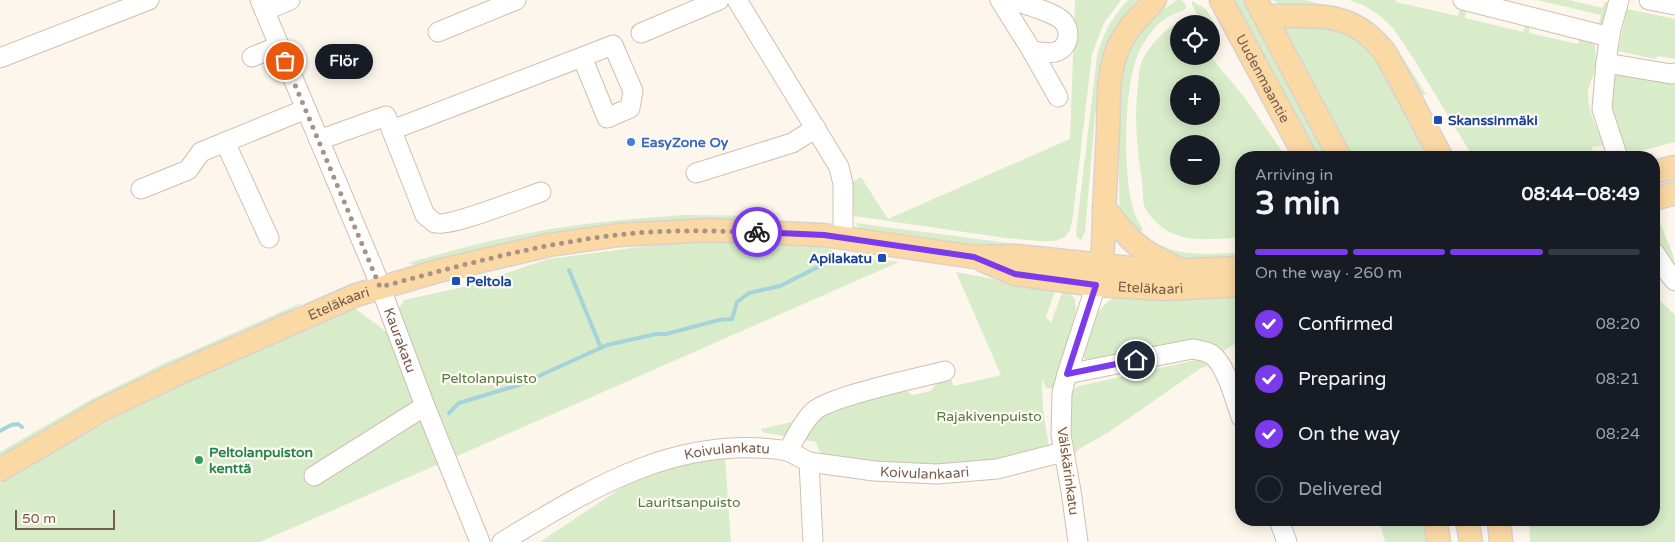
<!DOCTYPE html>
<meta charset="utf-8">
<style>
body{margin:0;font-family:"Varela Round",sans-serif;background:#20242c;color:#f1f3f6;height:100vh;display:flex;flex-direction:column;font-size:19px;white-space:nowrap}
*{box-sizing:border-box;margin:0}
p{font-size:16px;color:#9ea1a6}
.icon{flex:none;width:28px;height:28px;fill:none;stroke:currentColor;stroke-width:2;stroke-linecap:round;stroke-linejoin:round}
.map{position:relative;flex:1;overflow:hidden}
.drawer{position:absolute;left:1235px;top:151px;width:425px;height:375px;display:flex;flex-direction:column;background:#171b24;border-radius:20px;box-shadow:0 2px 12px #0003}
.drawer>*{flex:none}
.tools{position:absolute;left:1170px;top:15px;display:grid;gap:10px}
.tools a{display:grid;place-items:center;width:50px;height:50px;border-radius:50%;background:#171b24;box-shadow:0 2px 12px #0003;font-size:25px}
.scale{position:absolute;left:15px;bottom:12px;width:100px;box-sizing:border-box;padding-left:5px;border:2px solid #7a5c4d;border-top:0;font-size:14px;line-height:18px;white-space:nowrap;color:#7a5c4d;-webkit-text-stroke:4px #fffaf3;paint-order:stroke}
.pin{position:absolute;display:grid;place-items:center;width:42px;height:42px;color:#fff;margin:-21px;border:2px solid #fff;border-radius:50%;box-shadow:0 1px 5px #0007}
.courier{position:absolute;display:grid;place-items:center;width:50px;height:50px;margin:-25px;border:4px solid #7c3aed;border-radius:50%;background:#fff;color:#222;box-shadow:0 1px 6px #0007}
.bubble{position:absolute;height:35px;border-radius:18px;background:#171b24;box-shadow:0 2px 12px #0003;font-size:16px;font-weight:700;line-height:35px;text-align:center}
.headline em{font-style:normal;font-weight:700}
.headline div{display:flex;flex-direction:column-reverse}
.headline{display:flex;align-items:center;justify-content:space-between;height:85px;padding:0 20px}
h1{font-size:32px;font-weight:700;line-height:38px}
.bar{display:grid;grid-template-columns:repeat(4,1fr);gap:8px 5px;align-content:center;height:60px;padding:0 20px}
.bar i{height:6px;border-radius:4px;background:#363941}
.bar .selected{background:#7c3aed}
.bar p{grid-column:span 4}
ol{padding:0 20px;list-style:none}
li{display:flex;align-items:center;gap:15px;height:55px}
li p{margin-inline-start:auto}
li .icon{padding:5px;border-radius:50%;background:#7c3aed;color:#fff;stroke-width:4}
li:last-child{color:#9ea1a6}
li i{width:28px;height:28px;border:2px solid #363941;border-radius:50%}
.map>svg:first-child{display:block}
</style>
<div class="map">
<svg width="1675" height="542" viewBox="0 0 1675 542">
<rect width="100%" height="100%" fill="#fdf6ec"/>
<path fill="#d8ecc9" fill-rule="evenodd" d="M1075,0h46l-17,23 -12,31 -19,162 -3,14 -5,7 -10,4h-16l-33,-3 -152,-22 -3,-33 10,-6 27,42 182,-80z
M1128,0h9l-19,24 -9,15 -4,14 -10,63 -10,116 -4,8 -4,-3 -1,-4 21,-177c6,-23 15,-39 31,-56z
M1177,0h4l5,5v3c-6,5 -14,6 -21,11 -9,5 -16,16 -22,25 -20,30 -20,126 -11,161 2,9 6,16 11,24l-8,9c-4,-7 -11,-15 -14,-23 -3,-10 -1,-24 -2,-34 -1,-36 -6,-97 9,-129 11,-22 28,-38 49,-52z
M1230,0h16l84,157h-15z
M1273,0h31l50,13 19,11 19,17 34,53 -5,3 -33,-52 -102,-37z
M1349,0h47v2l62,14 2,-8 6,1 -1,9 58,14 3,-9 4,1 -1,9 49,11 2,-8 15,9c0,8 2,16 0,24 -1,8 -6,14 -7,23 -1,17 9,37 16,53l-12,2 2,10h-121l-58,-96 -22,-33 -14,-13 -16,-10z
M1537,0h32l34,8 1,-6h3l2,7 -4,16 -4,1 -2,-2 2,-9z
M1192,1l14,8 13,23 -8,5v-13h-9l-10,-20z
M1627,9l48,10v40l-17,-3 -4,3 -36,-8z
M1183,19h5l3,5h-12v32h31l35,42 41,59 -45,1v79c-25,2 -56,7 -78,-9 -7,-5 -14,-13 -18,-20 -3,-8 -2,-19 -3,-27 -5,-32 -8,-63 -4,-95 1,-9 1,-19 5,-27 7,-15 25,-32 40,-40zM1179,84h32v32h-32zM1179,144h32v32h-32z
M1277,21l58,5 32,15 67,116h-81z
M1624,73h8l43,11v58l-50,13 -16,-46 2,-28 4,-5z
M685,215l86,1 -21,6 -300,36 -35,7 -7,-2c45,-13 91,-25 137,-33 46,-8 93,-12 140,-15z
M855,223l185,24 20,1v6h-18l-175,-22 -10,-6z
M1656,224l6,2c4,14 13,28 13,42 -9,-13 -22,-28 -19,-44z
M709,238l81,3 38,7 14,8 7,1 50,5 -444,195 -41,-100 -15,-48 5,-9 64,-14 80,-27z
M1143,241c13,-1 22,8 34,10 21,5 43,2 64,2v5l-66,1z
M956,272l42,8 53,7 4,4 -9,26 5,6 13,-36 11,12 1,11 -22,79 -8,-1 -4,-10 1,32 6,37 -38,13 -82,7 -102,-9 -8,-8 -3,-8 -54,-10 -1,-3 57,-13 8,-5 78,-21 9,5 18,-4 7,-11 12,-3 4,9 47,-11z
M1241,290v50l-17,11 -132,10 -7,-2 -2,-4c7,-22 10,-46 32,-58z
M1654,295l21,20v227h-145l-1,-22h125z
M301,303v1l-20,13 -281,145v-10l92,-53 71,-35z
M354,308l37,27 25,66 -6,3 10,15 19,45 -179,78h-260v-58l4,-3c112,-68 229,-126 350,-173z
M1196,360c9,0 14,3 17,11l-5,-5 -7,2 -92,64 -30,17 -5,6c-2,-12 -8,-54 -1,-64 2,-3 3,-3 6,-5z
M725,457l6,85h-191l93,-62 37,-15z
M1379,520h42l4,5 2,17h-42z"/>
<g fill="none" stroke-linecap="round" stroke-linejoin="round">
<path stroke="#a5d3da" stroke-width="4" d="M569,270l32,78
M449,413l10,-10 60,-18 88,-40 49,-11h10l53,-14 13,-1 5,-17 12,-9 31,-7 52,-26
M0,431l11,-6 7,-1 4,3"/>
<g stroke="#d1beb0" stroke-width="21">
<g id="minor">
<path id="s1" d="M260,0l114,270 51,136 55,136"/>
<path d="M737,0l102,167 4,17v54"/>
<path d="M1000,0l32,51 26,46"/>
<path d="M1012,0c14,5 35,10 47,18 13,8 12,30 -4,34 -7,2 -15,0 -23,-1"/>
<path d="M1463,0l147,37"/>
<path d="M1649,0l26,5"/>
<path d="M265,11l25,-11"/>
<path d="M438,32l78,-32"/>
<path d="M641,33l78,-33"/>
<path d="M252,57l27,-11"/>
<path d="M0,58l149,-58"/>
<path d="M1606,63l65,11 4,-1"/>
<path d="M392,130l190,-73 25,61 23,-10 3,-17 -20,-46 -31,12"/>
<path d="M319,140l67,-24 39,99c3,2 7,6 10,8 13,5 88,-25 106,-31"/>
<path d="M225,142l44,96"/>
<path d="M1618,158l-16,-49 4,-46 4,-30 9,-33"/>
<path d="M696,173l96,-30 24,-15"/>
<path d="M141,189l47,-19 13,-18 105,-43"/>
<path d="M1654,252l12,18 9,11"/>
<path d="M1067,374l125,-25c7,1 13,2 19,5 15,10 24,46 30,63"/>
<path id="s2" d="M788,451l21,11 65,9 63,3 60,-5 66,-17"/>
<path d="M809,462l4,80"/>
<path d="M314,476l111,-70"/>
<path d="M1279,520l8,22"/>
<path id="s3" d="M502,542c90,-54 176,-109 286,-91 7,-13 14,-28 25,-39 16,-16 106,-34 132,-41"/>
<path d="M1078,542l-7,-51 -10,-56 1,-42 5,-19 29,-89"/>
</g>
</g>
<g stroke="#dad1cd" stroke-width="25">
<g id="major">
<path id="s4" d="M1221,0l85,158"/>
<path d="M1256,0l84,158"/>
<path d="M1265,16c51,1 87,-8 121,38l56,104"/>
<path d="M1654,172l21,-5"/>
<path d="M1654,199l21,-6"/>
<path d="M1104,207c23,31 36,45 71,60"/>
<path id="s5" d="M984,261l31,13 81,11 68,4 77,-4"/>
<path d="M1096,285l5,-19 2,-20c1,-38 3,-76 5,-115 1,-26 -1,-58 10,-83 10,-23 21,-30 37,-48"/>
<path id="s6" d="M0,470l102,-60 77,-37 177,-78 82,-24 111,-26 70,-10 89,-5 115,5 151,22 43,-1 143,15 81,-3"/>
<path d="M1435,520l4,22"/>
<path d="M1467,520l4,22"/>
<path d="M1499,520l2,22"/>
</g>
</g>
<use href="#minor" stroke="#fff" stroke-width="19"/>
<use href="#major" stroke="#fbd9a5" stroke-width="22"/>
</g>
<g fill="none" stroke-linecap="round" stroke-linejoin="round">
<path stroke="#a89285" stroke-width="5" stroke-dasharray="0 9" d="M285,61l95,226c79,-21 157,-43 237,-52 46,-6 94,-4 140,-3"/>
<path stroke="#7c3aed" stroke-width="6" d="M757,232l67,3 150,22 41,17 81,11 -29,89 69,-14"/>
</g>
<g fill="#1a4fb4" stroke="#fffaf3" stroke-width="2">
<rect x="1433" y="115" width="10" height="10" rx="2.5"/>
<rect x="877" y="253" width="10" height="10" rx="2.5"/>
<rect x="451" y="276" width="10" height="10" rx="2.5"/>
</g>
<circle fill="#3f7fe0" stroke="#fffaf3" stroke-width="2" cx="631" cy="142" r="5"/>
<circle fill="#2e9e5b" stroke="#fffaf3" stroke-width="2" cx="199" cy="460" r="5"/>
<g text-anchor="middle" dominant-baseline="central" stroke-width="4.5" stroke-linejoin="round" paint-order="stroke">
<g font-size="14" fill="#7a5c4d" stroke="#fffaf3">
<text stroke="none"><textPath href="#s4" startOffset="89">Uudenmaantie</textPath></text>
<text stroke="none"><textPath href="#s5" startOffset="170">Eteläkaari</textPath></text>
<text stroke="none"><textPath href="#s6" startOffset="378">Eteläkaari</textPath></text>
<text stroke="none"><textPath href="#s1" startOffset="368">Kaurakatu</textPath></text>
<text stroke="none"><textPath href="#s3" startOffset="246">Koivulankatu</textPath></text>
<text stroke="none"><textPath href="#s2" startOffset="140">Koivulankaari</textPath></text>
<text transform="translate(1068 471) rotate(82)">Välskärinkatu</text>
</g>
<g font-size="14" font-weight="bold" fill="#164399" stroke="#fffaf3" text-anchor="start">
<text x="1448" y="120">Skanssinmäki</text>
<text x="872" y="258" text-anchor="end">Apilakatu</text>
<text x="466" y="281">Peltola</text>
</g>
<g font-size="14" font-weight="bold" fill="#366cbe" stroke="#fffaf3" text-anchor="start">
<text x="641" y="142">EasyZone Oy</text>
</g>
<g font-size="14" fill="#537a41" stroke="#fffaf3">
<text x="489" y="378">Peltolanpuisto</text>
<text x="989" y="416">Rajakivenpuisto</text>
<text x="689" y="502">Lauritsanpuisto</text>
</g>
<g font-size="14" font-weight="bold" fill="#27864d" stroke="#fffaf3" text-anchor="start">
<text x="209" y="452">Peltolanpuiston<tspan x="209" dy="16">kenttä</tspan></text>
</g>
</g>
</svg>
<div class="tools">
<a><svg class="icon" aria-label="locate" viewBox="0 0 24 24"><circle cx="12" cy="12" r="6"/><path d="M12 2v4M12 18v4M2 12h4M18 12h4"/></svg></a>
<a>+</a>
<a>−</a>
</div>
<div class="scale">50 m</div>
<div class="pin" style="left:285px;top:61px;background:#ea580c"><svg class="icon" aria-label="bag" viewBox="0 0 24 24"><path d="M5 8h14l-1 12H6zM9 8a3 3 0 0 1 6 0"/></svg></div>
<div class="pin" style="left:1136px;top:360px;background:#1f2937"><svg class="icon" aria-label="home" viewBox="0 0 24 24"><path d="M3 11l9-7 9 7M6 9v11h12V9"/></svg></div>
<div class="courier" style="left:757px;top:232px"><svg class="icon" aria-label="bike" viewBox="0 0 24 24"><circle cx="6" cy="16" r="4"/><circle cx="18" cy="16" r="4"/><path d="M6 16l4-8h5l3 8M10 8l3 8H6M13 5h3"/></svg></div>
<div class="bubble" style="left:315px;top:44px;width:58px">Flör</div>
<section class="drawer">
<div class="headline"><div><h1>3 min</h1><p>Arriving in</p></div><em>08:44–08:49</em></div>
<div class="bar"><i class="selected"></i><i class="selected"></i><i class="selected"></i><i></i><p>On the way · 260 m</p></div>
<ol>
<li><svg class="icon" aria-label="check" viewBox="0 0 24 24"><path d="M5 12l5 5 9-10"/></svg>Confirmed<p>08:20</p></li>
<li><svg class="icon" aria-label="check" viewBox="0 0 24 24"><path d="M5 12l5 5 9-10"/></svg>Preparing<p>08:21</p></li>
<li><svg class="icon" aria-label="check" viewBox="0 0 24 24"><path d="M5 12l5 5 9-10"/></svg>On the way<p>08:24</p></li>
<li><i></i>Delivered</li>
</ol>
</section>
</div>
